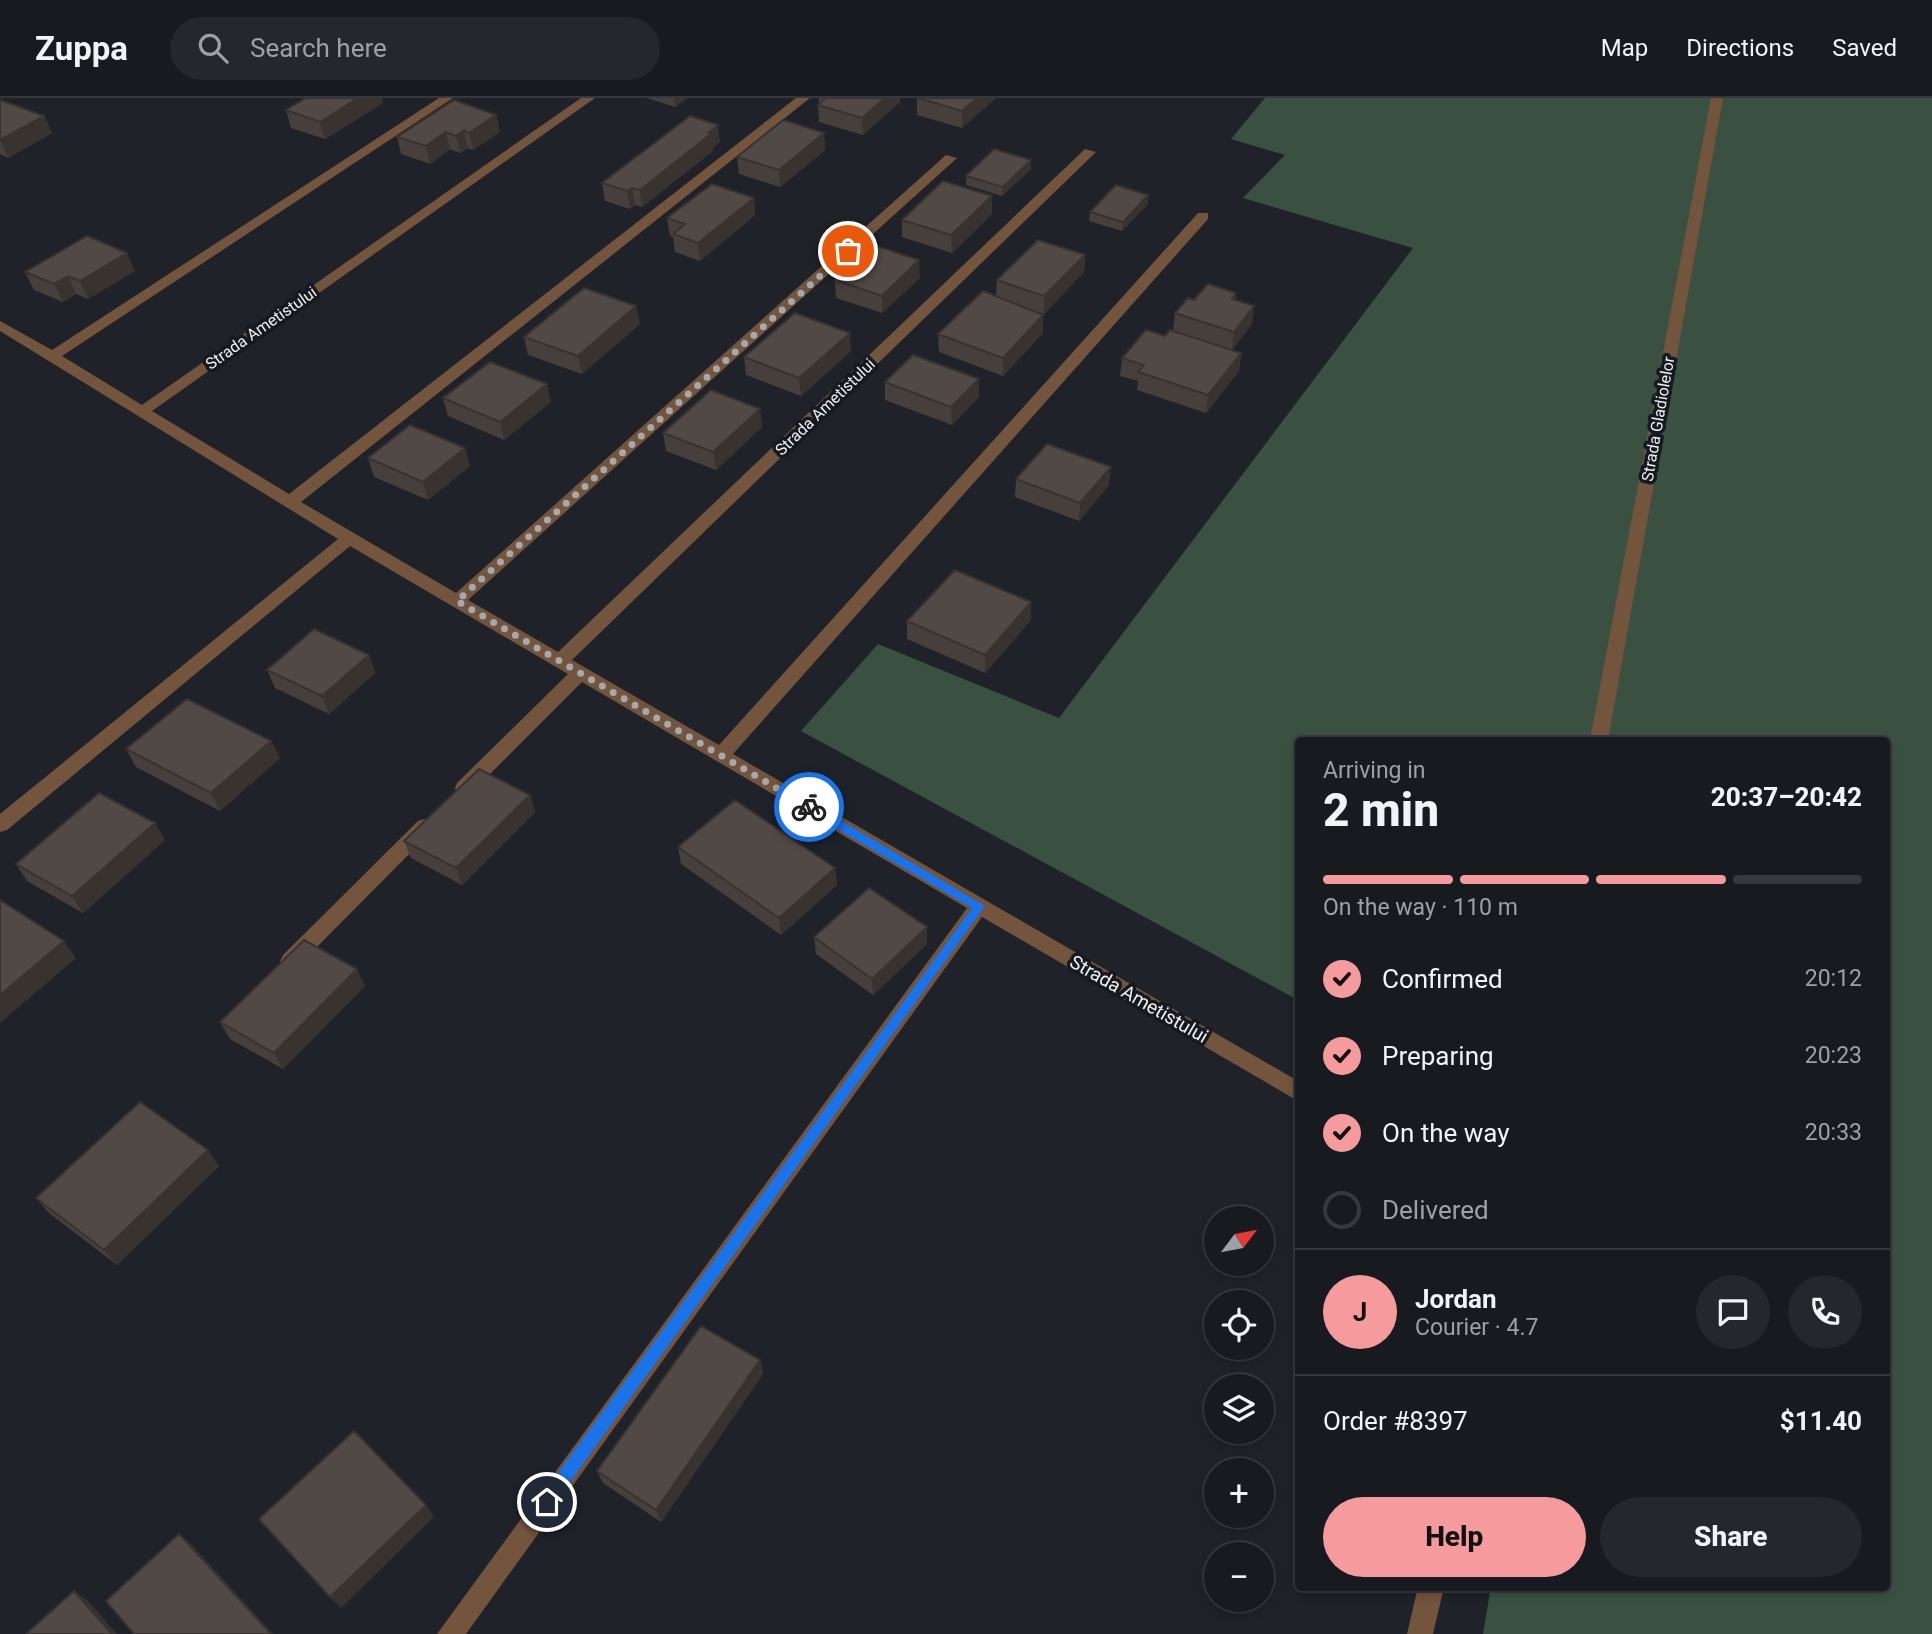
<!DOCTYPE html>
<meta charset="utf-8">
<style>
body{margin:0;font-family:Roboto,sans-serif;background:#24272c;color:#f1f3f6;height:100vh;display:flex;flex-direction:column;font-size:26px;white-space:nowrap}
*{box-sizing:border-box;margin:0}
p{font-size:23px;color:#9ea1a4}
.icon{flex:none;width:38px;height:38px;fill:none;stroke:currentColor;stroke-width:2;stroke-linecap:round;stroke-linejoin:round}
.map{position:relative;flex:1;overflow:hidden}
.sheet{position:absolute;left:1295px;top:639px;width:595px;height:854px;display:flex;flex-direction:column;background:#171a1f;border-radius:7px;box-shadow:0 4px 10px #0003,0 0 0 2px #36383d}
.sheet>*{flex:none}
.needle{width:46px;rotate:58deg}
.buttons{position:absolute;left:1204px;top:1108px;display:grid;gap:14px}
.buttons a{display:grid;place-items:center;width:70px;height:70px;border-radius:50%;background:#171a1f;box-shadow:0 4px 10px #0003,0 0 0 2px #36383d;font-size:35px}
.pin{position:absolute;display:grid;place-items:center;width:60px;height:60px;color:#fff;margin:-30px;border:4px solid #fff;border-radius:50%;box-shadow:0 2px 7px #0007}
.courier{position:absolute;display:grid;place-items:center;width:70px;height:70px;margin:-35px;border:5px solid #1a73e8;border-radius:50%;background:#fff;color:#222;box-shadow:0 2px 9px #0007}
.summary em{font-style:normal;font-weight:800}
.summary div{display:flex;flex-direction:column-reverse}
.summary{display:flex;align-items:center;justify-content:space-between;height:119px;padding:0 28px}
h1{font-size:46px;font-weight:800;line-height:52px}
.bar{display:grid;grid-template-columns:repeat(4,1fr);gap:10px 7px;align-content:center;height:84px;padding:0 28px}
.bar i{height:9px;border-radius:5px;background:#36383d}
.bar .current{background:#f59b9d}
.bar p{grid-column:span 4}
.line{display:flex;align-items:center;gap:18px;padding:0 28px;border-top:2px solid #36383d}
.line div{flex:1}
.round{display:grid;place-items:center;flex:none;width:74px;height:74px;border-radius:37px;background:#24272c}
ol{padding:0 28px;list-style:none}
li{display:flex;align-items:center;gap:21px;height:77px}
li p{margin-inline-start:auto}
li .icon{padding:7px;border-radius:50%;background:#f59b9d;color:#111;stroke-width:4}
li:last-child{color:#9ea1a4}
li i{width:38px;height:38px;border:4px solid #36383d;border-radius:50%}
.button{display:flex;gap:14px;margin-top:auto;padding:14px 28px}
.button a{flex:1;height:80px;border-radius:42px;background:#f59b9d;color:#111;font-size:28px;font-weight:800;line-height:80px;text-align:center}
.button a+a{background:#24272c;color:#f1f3f6}
header{display:flex;align-items:center;gap:42px;box-sizing:border-box;height:98px;padding:0 35px;background:#171a1f;border-bottom:2px solid #36383d}
header strong{font-size:33px}
nav{display:flex;gap:38px;margin-inline-start:auto;font-size:24px}
.search{width:490px;height:63px;background:#24272c;display:flex;align-items:center;gap:18px;box-sizing:border-box;padding:0 24px;border-radius:38px;color:#9ea1a4;font-size:26px}
.map>svg:first-child{display:block}
</style>
<header>
<strong>Zuppa</strong>
<div class="search"><svg class="icon" aria-label="search" viewBox="0 0 24 24"><circle cx="10" cy="10" r="6"/><path d="M15 15l6 6"/></svg>Search here</div>
<nav><a>Map</a><a>Directions</a><a>Saved</a></nav>
</header>
<div class="map">
<svg width="1932" height="1536" viewBox="0 0 1932 1536">
<rect width="100%" height="100%" fill="#1f2329"/>
<path fill="#3a5141" d="M1265,0h667v1536h-449l8,-47h395v-847h-588v260l-497,-269 77,-87 181,74 354,-470 -170,-50 42,-43 -54,-16z"/>
<g fill="none" stroke-linecap="round" stroke-linejoin="round">
<path fill="#73543c" fill-rule="evenodd" d="M439,0h14l-391,258 80,49 439,-307h14l-443,313 137,83 507,-396h14l-509,404 155,91 490,-438 11,3 -489,442 90,52 527,-503 11,3 -524,508 147,85 479,-532h10v6l-475,535 565,327v20l-316,-184 -516,717h-29l530,-726 -385,-226 -111,111h-14l-2,-5 2,-5 111,-109 -218,-128 -343,284 -7,2v-18l338,-275 -338,-208v-10l52,29z
M1711,0h12l-115,642h-18z
M425,721l9,7 -2,5 -135,136h-14l-3,-6 3,-6 135,-134z
M1418,1489h26l-11,47h-26z"/>
</g>
<path fill="#463f3b" d="M306,0h76l1,5 -58,36 -34,-11 -5,-18z
M647,0h41l-13,9z
M819,0h81v4l-37,33 -44,-13 -1,-17 1,-1z
M917,0h79l-34,30 -45,-13z
M0,2l44,16 8,17 -44,25 -8,-4z
M496,17l4,17 -27,18 -5,-2 -8,5 -10,-4 -20,15 -29,-10 -4,-17z
M824,35l1,17 -45,37 -41,-13 -2,-17z
M720,44l-7,6v3l-71,56 -7,-2 -5,4 -25,-8 -3,-18z
M1031,71l-29,27 -36,-11v-9z
M1148,97v9l-26,27 -33,-10 1,-9z
M992,98v18l-40,39 -50,-16v-17z
M754,100l1,17 -55,46 -25,-9 -2,-15 -3,-1 -3,-18z
M1085,157l-1,17 -40,42 -22,-8 21,27 -40,43 -64,-24 -1,-18 58,-38 1,-16z
M135,173l-47,28 -12,-5 -13,8 -29,-12 -9,-18z
M920,180l-38,35 -46,-15 -1,-18z
M1236,195l-1,7 17,24 -20,26 9,3 -2,18 -33,42 -69,-23 1,-9 -18,-5 2,-18 43,-22 8,-5 2,-18 19,-13z
M640,226l-58,50 -54,-19 -4,-18z
M851,253l-50,45 -55,-21 -2,-18z
M885,284l94,15 -27,28 -67,-25z
M443,300l108,4 -47,38 -56,-24z
M762,329l-46,43 -50,-19 -3,-18z
M368,360l102,8 -42,34 -54,-23z
M1016,381l93,6 -30,36 -64,-24z
M1031,504v18l-46,53 -78,-34v-18z
M369,557l6,18 -46,41 -54,-26 -8,-18z
M271,643l9,17 -60,53 -84,-44 -10,-18z
M530,697l5,17 -73,73 -51,-27 -7,-17z
M165,742l-82,73 -56,-32 -11,-17z
M678,749l157,21 2,17 -56,50 -100,-71z
M927,829v17l-54,51 -57,-41 -2,-17z
M365,888l-82,83 -53,-30 -10,-17z
M219,1068l-102,99 -68,-52 -13,-15z
M760,1262l3,14 -102,148 -58,-39 -6,-12z"/>
<path fill="#393330" d="M358,0h24l1,5 -58,36 -5,-17z
M674,0h14l-13,9z
M885,0h15v4l-37,33 -1,-17z
M977,0h19l-34,30v-17z
M496,17l4,17 -27,18 -4,-17z
M44,18l8,17 -44,25 -8,-18z
M718,27l2,17 -7,6v3l-71,56 -2,-17z
M464,32l4,18 -8,5 -4,-17z
M446,34l4,17 -20,15 -4,-18z
M824,35l1,17 -45,37 -1,-17z
M1031,62v9l-29,27 1,-9z
M632,90l3,17 -5,4 -3,-18z
M1148,97v9l-26,27 1,-9z
M992,98v18l-40,39 -1,-18z
M754,100l1,17 -55,46 -2,-18z
M127,155l8,18 -47,28 -8,-18z
M1085,157l-1,17 -40,42v-18z
M919,162l1,18 -38,35v-17z
M68,178l8,18 -13,8 -9,-18z
M636,208l4,18 -58,50 -4,-18z
M1254,208l-2,18 -20,26 2,-18z
M1043,217v18l-40,43v-18z
M850,235l1,18 -50,45 -2,-18z
M1241,255l-2,18 -33,42 2,-18z
M979,281v18l-27,28 -1,-18z
M547,286l4,18 -47,38 -4,-18z
M760,311l2,18 -46,43 -3,-18z
M465,350l5,18 -42,34 -5,-18z
M1111,369l-2,18 -30,36 1,-18z
M1031,504v18l-46,53v-18z
M369,557l6,18 -46,41 -7,-18z
M271,643l9,17 -60,53 -9,-18z
M530,697l5,17 -73,73 -6,-17z
M155,725l10,17 -82,73 -11,-17z
M835,770l2,17 -56,50 -2,-17z
M927,829v17l-54,51 -1,-16z
M64,843l12,17 -76,65v-28z
M357,871l8,17 -82,83 -9,-16z
M208,1052l11,16 -102,99 -13,-15z
M760,1262l3,14 -102,148 -5,-12z
M426,1407l8,12 -93,91 -11,-11z
M179,1436l13,11 81,89h-2z
M74,1493l15,11 28,32h-5z"/>
<path fill="#514945" stroke="#393330" stroke-width="2" d="M306,0h52l-38,24 -34,-12z
M826,0h59l-23,20 -44,-13z
M918,0h59l-15,13z
M0,2l44,16 -44,24z
M454,2l42,15 -27,18 -5,-3 -8,6 -10,-4 -20,14 -29,-9z
M690,18l28,9 -10,8 3,1 -71,56 -8,-2 -5,3 -25,-8z
M783,22l41,13 -45,37 -42,-13z
M994,51l37,11 -28,27 -37,-11z
M943,83l49,15 -41,39 -49,-15z
M712,86l42,14 -56,45 -25,-9 12,-10 -18,-6z
M1116,87l32,10 -25,27 -33,-10z
M87,138l40,17 -47,28 -12,-5 -14,8 -29,-12z
M1038,142l47,15 -41,41 -47,-16z
M873,147l46,15 -37,36 -47,-16z
M1208,186l28,9 -4,6 22,7 -20,26 -59,-19 13,-15 6,2z
M584,190l52,18 -58,50 -54,-19z
M983,193l60,24 -40,43 -65,-24z
M795,215l55,20 -51,45 -55,-21z
M1146,232l19,6 5,-6 71,23 -33,42 -70,-23 6,-7 -22,-7z
M913,257l66,24 -28,28 -66,-25z
M490,264l57,22 -47,38 -57,-24z
M711,292l49,19 -47,43 -50,-19z
M410,327l55,23 -42,34 -55,-24z
M1047,346l64,23 -31,36 -64,-24z
M955,472l76,32 -46,53 -78,-34z
M314,531l55,26 -47,41 -55,-26z
M187,601l84,42 -60,52 -85,-44z
M479,671l51,26 -74,73 -52,-27z
M99,695l56,30 -83,73 -56,-32z
M735,702l100,68 -56,50 -101,-71z
M869,790l58,39 -55,52 -58,-42z
M0,802l64,41 -64,54z
M304,842l53,29 -83,84 -54,-31z
M140,1004l68,48 -104,100 -68,-52z
M701,1228l59,34 -104,150 -59,-39z
M354,1333l72,74 -96,92 -71,-78z
M179,1436l92,100h-137l-28,-33z
M74,1493l38,43h-86z"/>
<path fill="#1a73e8" d="M805,706h8l172,102 -433,601 -5,2 -8,-7 2,-6 431,-588 -167,-98z"/>
<g fill="none" stroke-linecap="round" stroke-linejoin="round">
<path stroke="#a5a8ad" stroke-width="7" stroke-dasharray="0 12.6" d="M809,709l-352,-206 391,-350"/>
</g>
<g text-anchor="middle" dominant-baseline="central" stroke-width="7" stroke-linejoin="round" paint-order="stroke">
<g font-size="16" fill="#edf0f4" stroke="#161a1f">
<text transform="translate(261 230) rotate(-35)">Strada Ametistului</text>
<text transform="translate(825 309) rotate(-44)">Strada Ametistului</text>
<text transform="translate(1658 321) rotate(-80)">Strada Gladiolelor</text>
</g>
<g font-size="19" fill="#edf0f4" stroke="#161a1f">
<text transform="translate(1139 901) rotate(30)">Strada Ametistului</text>
</g>
</g>
</svg>
<div class="buttons">
<a><svg class="needle" viewBox="-14 -14 28 28"><path d="M0-13l5 13h-10z" fill="#e53935"/><path d="M0 13l5-13h-10z" fill="#9ea1a4"/></svg></a>
<a><svg class="icon" aria-label="locate" viewBox="0 0 24 24"><circle cx="12" cy="12" r="6"/><path d="M12 2v4M12 18v4M2 12h4M18 12h4"/></svg></a>
<a><svg class="icon" aria-label="layers" viewBox="0 0 24 24"><path d="M12 4l9 5-9 5-9-5zM3 14l9 5 9-5"/></svg></a>
<a>+</a>
<a>−</a>
</div>
<div class="pin" style="left:848px;top:153px;background:#ea580c"><svg class="icon" aria-label="bag" viewBox="0 0 24 24"><path d="M5 8h14l-1 12H6zM9 8a3 3 0 0 1 6 0"/></svg></div>
<div class="pin" style="left:547px;top:1404px;background:#1f2937"><svg class="icon" aria-label="home" viewBox="0 0 24 24"><path d="M3 11l9-7 9 7M6 9v11h12V9"/></svg></div>
<div class="courier" style="left:809px;top:709px"><svg class="icon" aria-label="bike" viewBox="0 0 24 24"><circle cx="6" cy="16" r="4"/><circle cx="18" cy="16" r="4"/><path d="M6 16l4-8h5l3 8M10 8l3 8H6M13 5h3"/></svg></div>
<section class="sheet">
<div class="summary"><div><h1>2 min</h1><p>Arriving in</p></div><em>20:37–20:42</em></div>
<div class="bar"><i class="current"></i><i class="current"></i><i class="current"></i><i></i><p>On the way · 110 m</p></div>
<ol>
<li><svg class="icon" aria-label="check" viewBox="0 0 24 24"><path d="M5 12l5 5 9-10"/></svg>Confirmed<p>20:12</p></li>
<li><svg class="icon" aria-label="check" viewBox="0 0 24 24"><path d="M5 12l5 5 9-10"/></svg>Preparing<p>20:23</p></li>
<li><svg class="icon" aria-label="check" viewBox="0 0 24 24"><path d="M5 12l5 5 9-10"/></svg>On the way<p>20:33</p></li>
<li><i></i>Delivered</li>
</ol>
<div class="line" style="height:126px"><b class="round" style="background:#f59b9d;color:#111">J</b><div><b>Jordan</b><p>Courier · 4.7</p></div><a class="round"><svg class="icon" aria-label="chat" viewBox="0 0 24 24"><path d="M4 5h16v11H9l-5 4z"/></svg></a><a class="round"><svg class="icon" aria-label="phone" viewBox="0 0 24 24"><path d="M5 4h4l2 5-3 2q2 4 5 5l2-3 5 2v4C11 20 4 13 5 4z"/></svg></a></div>
<div class="line" style="height:91px"><div>Order #8397</div><b>$11.40</b></div>
<div class="button"><a>Help</a><a>Share</a></div>
</section>
</div>
